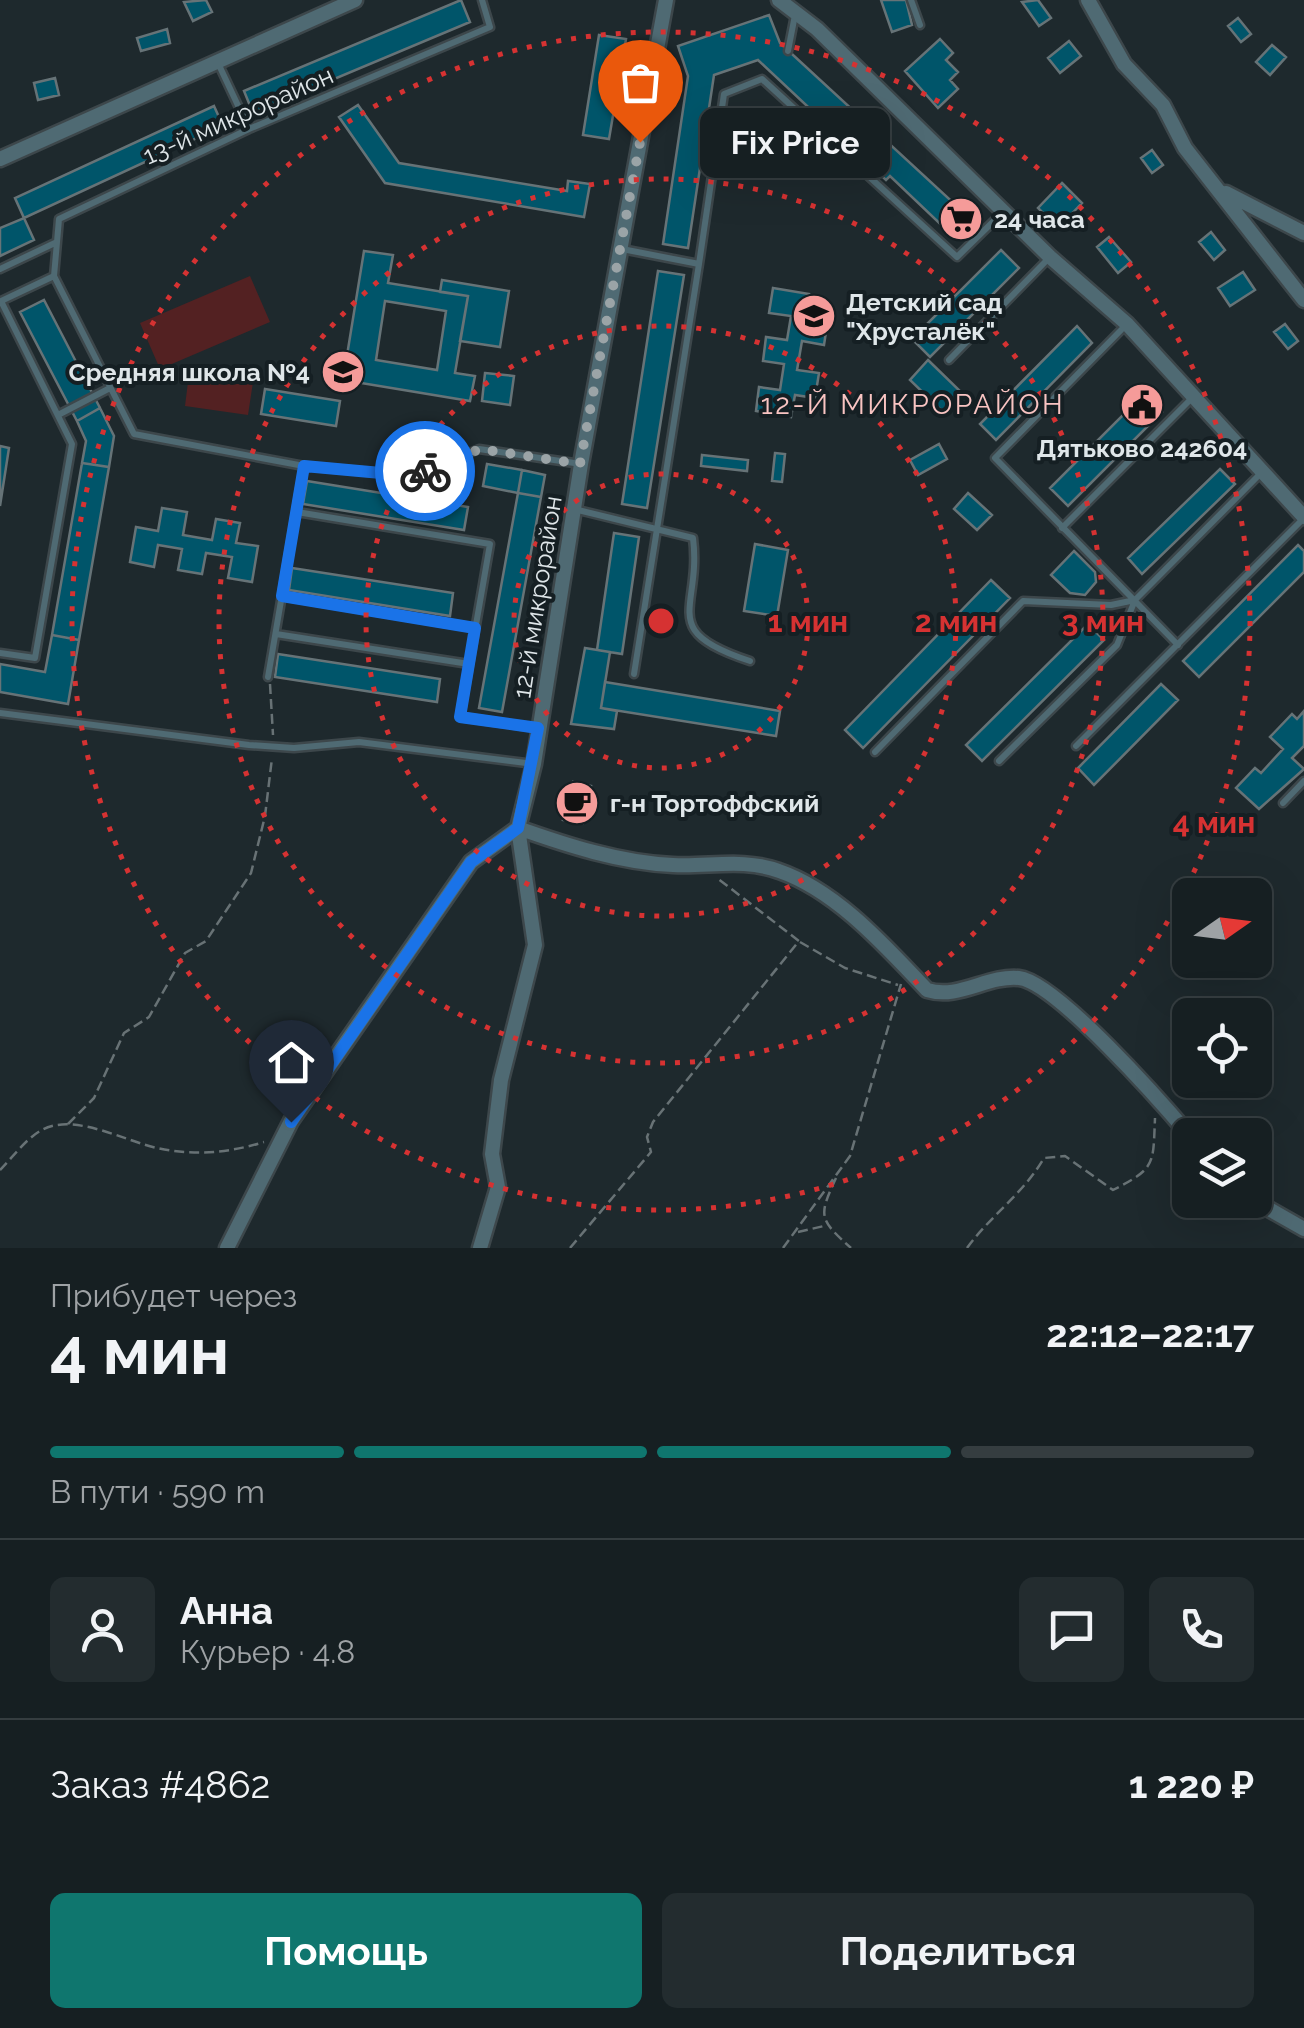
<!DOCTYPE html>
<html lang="ru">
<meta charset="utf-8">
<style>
body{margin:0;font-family:Raleway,sans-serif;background:#232c2f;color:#f1f3f6;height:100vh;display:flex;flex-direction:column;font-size:38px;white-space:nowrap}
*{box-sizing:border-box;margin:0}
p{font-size:32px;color:#9ea2a5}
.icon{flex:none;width:55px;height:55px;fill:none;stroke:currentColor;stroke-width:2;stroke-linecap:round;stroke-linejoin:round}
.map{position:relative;height:1248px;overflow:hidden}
.panel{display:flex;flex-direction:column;background:#161f22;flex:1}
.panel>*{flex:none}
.needle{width:65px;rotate:76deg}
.controls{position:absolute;left:1172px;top:878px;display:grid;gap:20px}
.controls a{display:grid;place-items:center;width:100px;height:100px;border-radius:15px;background:#161f22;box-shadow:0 10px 40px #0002,0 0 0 2px #353d40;font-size:50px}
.pin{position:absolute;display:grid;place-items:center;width:85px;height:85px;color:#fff;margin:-102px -42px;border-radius:50% 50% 50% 0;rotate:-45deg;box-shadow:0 0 10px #0007}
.pin .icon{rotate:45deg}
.courier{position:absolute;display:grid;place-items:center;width:100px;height:100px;margin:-50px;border:8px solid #1a73e8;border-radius:50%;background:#fff;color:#222;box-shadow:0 2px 12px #0007}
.bubble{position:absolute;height:70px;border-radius:15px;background:#161f22;box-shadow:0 10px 40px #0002,0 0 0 2px #353d40;font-size:32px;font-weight:700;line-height:70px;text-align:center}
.head em{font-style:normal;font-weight:700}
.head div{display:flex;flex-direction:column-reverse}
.head{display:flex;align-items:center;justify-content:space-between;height:170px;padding:0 50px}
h1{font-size:65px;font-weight:700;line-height:75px}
.bar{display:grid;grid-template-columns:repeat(4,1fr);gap:15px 10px;align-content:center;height:120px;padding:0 50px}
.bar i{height:12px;border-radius:8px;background:#353d40}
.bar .current{background:#0f766e}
.bar p{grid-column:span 4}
.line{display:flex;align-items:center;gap:25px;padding:0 50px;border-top:2px solid #353d40}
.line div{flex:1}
.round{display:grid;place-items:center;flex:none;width:105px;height:105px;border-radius:15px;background:#232c2f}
.action{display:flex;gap:20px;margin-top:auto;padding:20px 50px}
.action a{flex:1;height:115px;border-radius:15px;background:#0f766e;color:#fff;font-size:40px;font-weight:700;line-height:115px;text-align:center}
.action a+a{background:#232c2f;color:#f1f3f6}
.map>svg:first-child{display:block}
</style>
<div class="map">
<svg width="1304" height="1248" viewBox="0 0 1304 1248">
<rect width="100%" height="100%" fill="#1e292d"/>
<path fill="#532122" d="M250,276l20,46 -110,47 -20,-46z
M189,374l64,8 -5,33 -63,-9z"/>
<path fill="#00556a" stroke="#667377" stroke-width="2.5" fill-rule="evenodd" d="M206,0l6,12 -19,9 -9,-19z
M461,0l9,22 -217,91 -9,-22z
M881,0h25l6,25 -20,7z
M1038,0l13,18 -12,8 -17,-24z
M769,15l11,28 192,177 -17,18 -65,-62 -4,4 -128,-120 -44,15 -26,173 -25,-4 25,-168 -10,-30z
M1238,18l13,16 -10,8 -13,-16z
M167,29l3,14 -29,8 -4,-13z
M599,35l27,4 -17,100 -26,-4z
M940,39l13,14 -7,7 12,12 -8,8 8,9 -20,19 -33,-37z
M1069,41l12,15 -21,17 -12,-15z
M1272,45l14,12 -16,18 -14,-13z
M55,78l4,17 -21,5 -4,-17z
M358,105l41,58 168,28 1,-10 22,3 -6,33 -199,-34 -46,-66z
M214,106l9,20 -199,92 -9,-20z
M1152,150l11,15 -11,8 -11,-15z
M1062,183l20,20 -24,25 -20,-20z
M24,218l10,22 -34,16v-28z
M1211,232l14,18 -11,10 -15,-18z
M1109,237l22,25 -13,11 -21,-26z
M1001,250l18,18 -89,89 -18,-18z
M364,251l29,4 -5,28 80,13 -13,77 20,3 -5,25 -127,-21zM385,301l61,10 -9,59 -61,-10z
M658,271l26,4 -37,233 -25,-4z
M1243,272l12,18 -25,16 -12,-18z
M442,280l67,11 -9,56 -40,-6 8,-45 -28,-4z
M773,288l36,6 -4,21 23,4 -4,26 -22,-4 -5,29 22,3 -4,25 -20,-3 -4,22 -35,-6 3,-24 21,3 4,-26 -21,-3 3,-24 21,3 4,-24 -22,-3z
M44,300l56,108 -23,13 -57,-109z
M1285,324l13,17 -10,8 -14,-17z
M1077,326l15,17 -96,97 -16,-16z
M928,360l34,33 -18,20 -34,-33z
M485,373l29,3 -4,29 -28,-4z
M265,389l75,12 -4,25 -75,-12z
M1144,394l18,18 -94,94 -18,-18z
M100,408l14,28 -5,31 -27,-4 4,-22 -9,-20z
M939,444l8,15 -29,16 -8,-15z
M0,446l9,2 -9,58z
M775,453l10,1 -3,28 -10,-1z
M702,455l46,5 -1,11 -46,-5z
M82,463l27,4 -30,173 -27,-5z
M487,464l35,6 -4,23 -35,-7z
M1220,469l15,15 -93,90 -14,-16z
M522,470l23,5 -4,22 -23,-4z
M307,481l161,26 -4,23 -161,-26z
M518,493l23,4 -39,215 -23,-4z
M968,493l24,22 -15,15 -23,-21z
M162,508l25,4 -4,23 29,5 4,-21 24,4 -4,20 22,3 -6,36 -24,-4 4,-21 -26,-4 -4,21 -24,-4 4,-21 -24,-4 -4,22 -24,-5 6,-35 22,4z
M614,533l25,4 -17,117 -25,-4z
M755,544l33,6 -11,66 -33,-5z
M1298,545l6,6v21l-105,105 -16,-16z
M1074,551l21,21 1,10 -11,13 -15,-2 -19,-18z
M292,568l161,25 -3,23 -161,-26z
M991,580l19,18 -147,150 -18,-18z
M1088,624l16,16 -122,121 -16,-16z
M52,635l27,5 -11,64 -68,-12v-28l45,8z
M585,648l25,4 -9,56 16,3 -3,18 -43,-5z
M278,654l162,25 -3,23 -162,-25z
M605,682l175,29 -4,25 -175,-28z
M1161,684l17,16 -84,85 -16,-17z
M1304,711v35l-12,12 12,11 -45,40 -23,-21 19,-20 6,5 22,-24 -13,-12 22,-23 5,5z
M573,782l18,4 -8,37 -20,-3z"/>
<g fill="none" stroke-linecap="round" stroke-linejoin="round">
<g stroke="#3d474b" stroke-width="11">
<path id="lane" d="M911,0l9,25
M788,51l7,-36
M218,63l31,66
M57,242l-3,34 80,158 170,32 110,10 65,-27 102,15
M622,249l77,15 -65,410
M699,264l25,-170 38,-15 195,178 45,-44
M0,269l57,-27 2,-23 190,-90 241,-102 -8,-27
M1126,325l-131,133 183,187
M949,360l100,-102
M58,415l52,-27
M574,509l119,29c9,72 -37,92 57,123
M297,512l193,32 -30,173 77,11
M1062,528l130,-130
M282,596l193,32
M276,634l193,30
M0,653l35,5 37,-214 -71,-143 53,-25
M268,677l36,-211
M0,713l249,32 45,3 65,-6 175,22
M1076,746l228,-228
M875,752l148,-151 88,4 24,-5
M999,761l118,-116 18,-45 127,-128
M1283,803l21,-22"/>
</g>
<g stroke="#3d474b" stroke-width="19">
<path id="street" d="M779,0l38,29 233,228 77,67 177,193
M1088,0l36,64 39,41 22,43 119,152
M0,159l355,-159
M1226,193l78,40
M1253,1200l51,29
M227,1248l64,-127 180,-259 47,-34 16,-64 47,-300 85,-464
M480,1248l18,-61 -6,-33 9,-74 34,-135 -17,-117c48,17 103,35 155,37 36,2 71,-7 106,6 58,20 107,76 148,119 32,10 60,-15 92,-12 37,4 144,126 171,158"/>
</g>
<path stroke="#687275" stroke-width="2.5" stroke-dasharray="10 5" stroke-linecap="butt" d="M270,684l3,51
M800,942l45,26 53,17
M68,1124l26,-26 30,-65 25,-16 36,-64 21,-12 45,-68 14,-57 7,-58
M0,1170c15,-15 31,-39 52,-44 32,-8 74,15 105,22 38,8 71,5 107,-6
M836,1178c-18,39 -17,41 15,70
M798,1232l26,-6
M570,1248l81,-96 -4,-15 6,-15 146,-181 -82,-63
M783,1248l67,-92 51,-172
M967,1248c24,-33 57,-55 77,-90l21,-2 48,34c43,-22 40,-25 42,-72"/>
<use href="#lane" stroke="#4f6a73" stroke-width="6"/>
<use href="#street" stroke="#4f6a73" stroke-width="14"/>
</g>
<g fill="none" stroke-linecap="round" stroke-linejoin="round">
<path stroke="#9ba4a7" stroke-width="10" stroke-dasharray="0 18" d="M425,471l55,-22 100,15 60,-322"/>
<path stroke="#1a73e8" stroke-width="12" d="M291,1122l180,-260 47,-34 20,-100 -78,-11 15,-89 -193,-32 22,-130 110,10 11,-5"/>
</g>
<g fill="none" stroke="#d63232" stroke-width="5" stroke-dasharray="5 10">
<circle cx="661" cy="621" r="147"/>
<circle cx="661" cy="621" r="295"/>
<circle cx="661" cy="621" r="442"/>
<circle cx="661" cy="621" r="589"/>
</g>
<defs>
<g id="supermarket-disc" transform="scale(2.25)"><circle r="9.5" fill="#f59b99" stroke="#151f23"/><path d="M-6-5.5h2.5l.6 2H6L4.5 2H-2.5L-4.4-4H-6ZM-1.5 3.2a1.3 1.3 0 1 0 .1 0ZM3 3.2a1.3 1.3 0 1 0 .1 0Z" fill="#111"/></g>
<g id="school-disc" transform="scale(2.25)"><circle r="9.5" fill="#f59b99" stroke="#151f23"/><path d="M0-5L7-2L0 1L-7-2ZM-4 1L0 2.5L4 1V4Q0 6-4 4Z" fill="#111"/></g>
<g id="civic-disc" transform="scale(2.25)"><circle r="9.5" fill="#f59b99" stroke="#151f23"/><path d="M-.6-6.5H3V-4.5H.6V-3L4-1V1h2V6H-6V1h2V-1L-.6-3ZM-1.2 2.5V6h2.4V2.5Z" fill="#111"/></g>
<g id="cafe-disc" transform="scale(2.25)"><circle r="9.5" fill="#f59b99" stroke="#151f23"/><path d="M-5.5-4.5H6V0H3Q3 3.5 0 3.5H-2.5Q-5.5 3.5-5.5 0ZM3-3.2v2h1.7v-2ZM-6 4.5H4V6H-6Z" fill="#111"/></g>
</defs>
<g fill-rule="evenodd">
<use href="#supermarket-disc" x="961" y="219"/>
<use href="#school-disc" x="814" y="316"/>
<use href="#school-disc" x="343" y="372"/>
<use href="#civic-disc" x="1142" y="405"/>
<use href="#cafe-disc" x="577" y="803"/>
</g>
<g text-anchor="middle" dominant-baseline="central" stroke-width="8" stroke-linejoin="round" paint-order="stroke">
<g font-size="25" fill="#dfe6e9" stroke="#151f23">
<text transform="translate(238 115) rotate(-24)">13-й микрорайон</text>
<text transform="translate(537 597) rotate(-81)">12-й микрорайон</text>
</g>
<g font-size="25" font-weight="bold" fill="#dfe6e9" stroke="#151f23" text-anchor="start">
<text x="994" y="219">24 часа</text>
<text x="846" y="302">Детский сад<tspan x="846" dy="29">"Хрусталёк"</tspan></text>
<text x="310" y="372" text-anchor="end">Средняя школа №4</text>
<text x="1142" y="448" text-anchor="middle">Дятьково 242604</text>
<text x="610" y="803">г-н Тортоффский</text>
</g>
<g font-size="28" letter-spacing="2.5" fill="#f9c4c2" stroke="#151f23">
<text x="913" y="404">12-Й МИКРОРАЙОН</text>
</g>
</g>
<circle cx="661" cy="621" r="15" fill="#d63232" stroke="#151f23" stroke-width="5"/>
<g font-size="30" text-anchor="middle" font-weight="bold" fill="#d63232" stroke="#151f23" stroke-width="8" stroke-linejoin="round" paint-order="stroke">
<text x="808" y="632">1 мин</text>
<text x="956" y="632">2 мин</text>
<text x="1103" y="632">3 мин</text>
<text x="1214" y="833">4 мин</text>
</g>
</svg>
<div class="controls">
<a><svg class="needle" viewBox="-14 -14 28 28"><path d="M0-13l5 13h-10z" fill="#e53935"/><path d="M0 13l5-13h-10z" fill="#9ea2a5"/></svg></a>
<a><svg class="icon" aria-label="locate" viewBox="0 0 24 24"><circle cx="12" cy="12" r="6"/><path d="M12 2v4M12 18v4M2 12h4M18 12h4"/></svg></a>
<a><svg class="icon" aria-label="layers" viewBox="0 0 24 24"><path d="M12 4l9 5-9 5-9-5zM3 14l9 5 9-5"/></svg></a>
</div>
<div class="pin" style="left:640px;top:142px;background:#ea580c"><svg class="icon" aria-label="bag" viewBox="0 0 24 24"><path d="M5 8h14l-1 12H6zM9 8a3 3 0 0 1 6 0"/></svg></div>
<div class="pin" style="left:291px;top:1122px;background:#1f2937"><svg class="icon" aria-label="home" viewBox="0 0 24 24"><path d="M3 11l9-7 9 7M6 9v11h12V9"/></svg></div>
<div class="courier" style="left:425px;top:471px"><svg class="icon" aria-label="bike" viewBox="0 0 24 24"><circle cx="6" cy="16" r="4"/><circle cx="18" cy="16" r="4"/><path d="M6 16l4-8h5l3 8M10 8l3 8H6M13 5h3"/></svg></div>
<div class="bubble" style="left:700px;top:108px;width:190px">Fix Price</div>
</div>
<section class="panel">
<div class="head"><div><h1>4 мин</h1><p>Прибудет через</p></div><em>22:12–22:17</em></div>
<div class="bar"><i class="current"></i><i class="current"></i><i class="current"></i><i></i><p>В пути · 590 m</p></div>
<div class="line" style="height:180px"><a class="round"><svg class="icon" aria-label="person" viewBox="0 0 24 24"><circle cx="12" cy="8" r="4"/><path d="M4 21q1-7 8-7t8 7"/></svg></a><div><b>Анна</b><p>Курьер · 4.8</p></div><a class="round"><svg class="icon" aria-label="chat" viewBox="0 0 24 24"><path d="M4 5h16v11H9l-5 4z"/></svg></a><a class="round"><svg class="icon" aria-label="phone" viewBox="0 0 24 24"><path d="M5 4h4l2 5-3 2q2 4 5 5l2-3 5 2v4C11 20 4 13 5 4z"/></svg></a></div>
<div class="line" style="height:130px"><div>Заказ #4862</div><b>1 220 ₽</b></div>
<div class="action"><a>Помощь</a><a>Поделиться</a></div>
</section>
